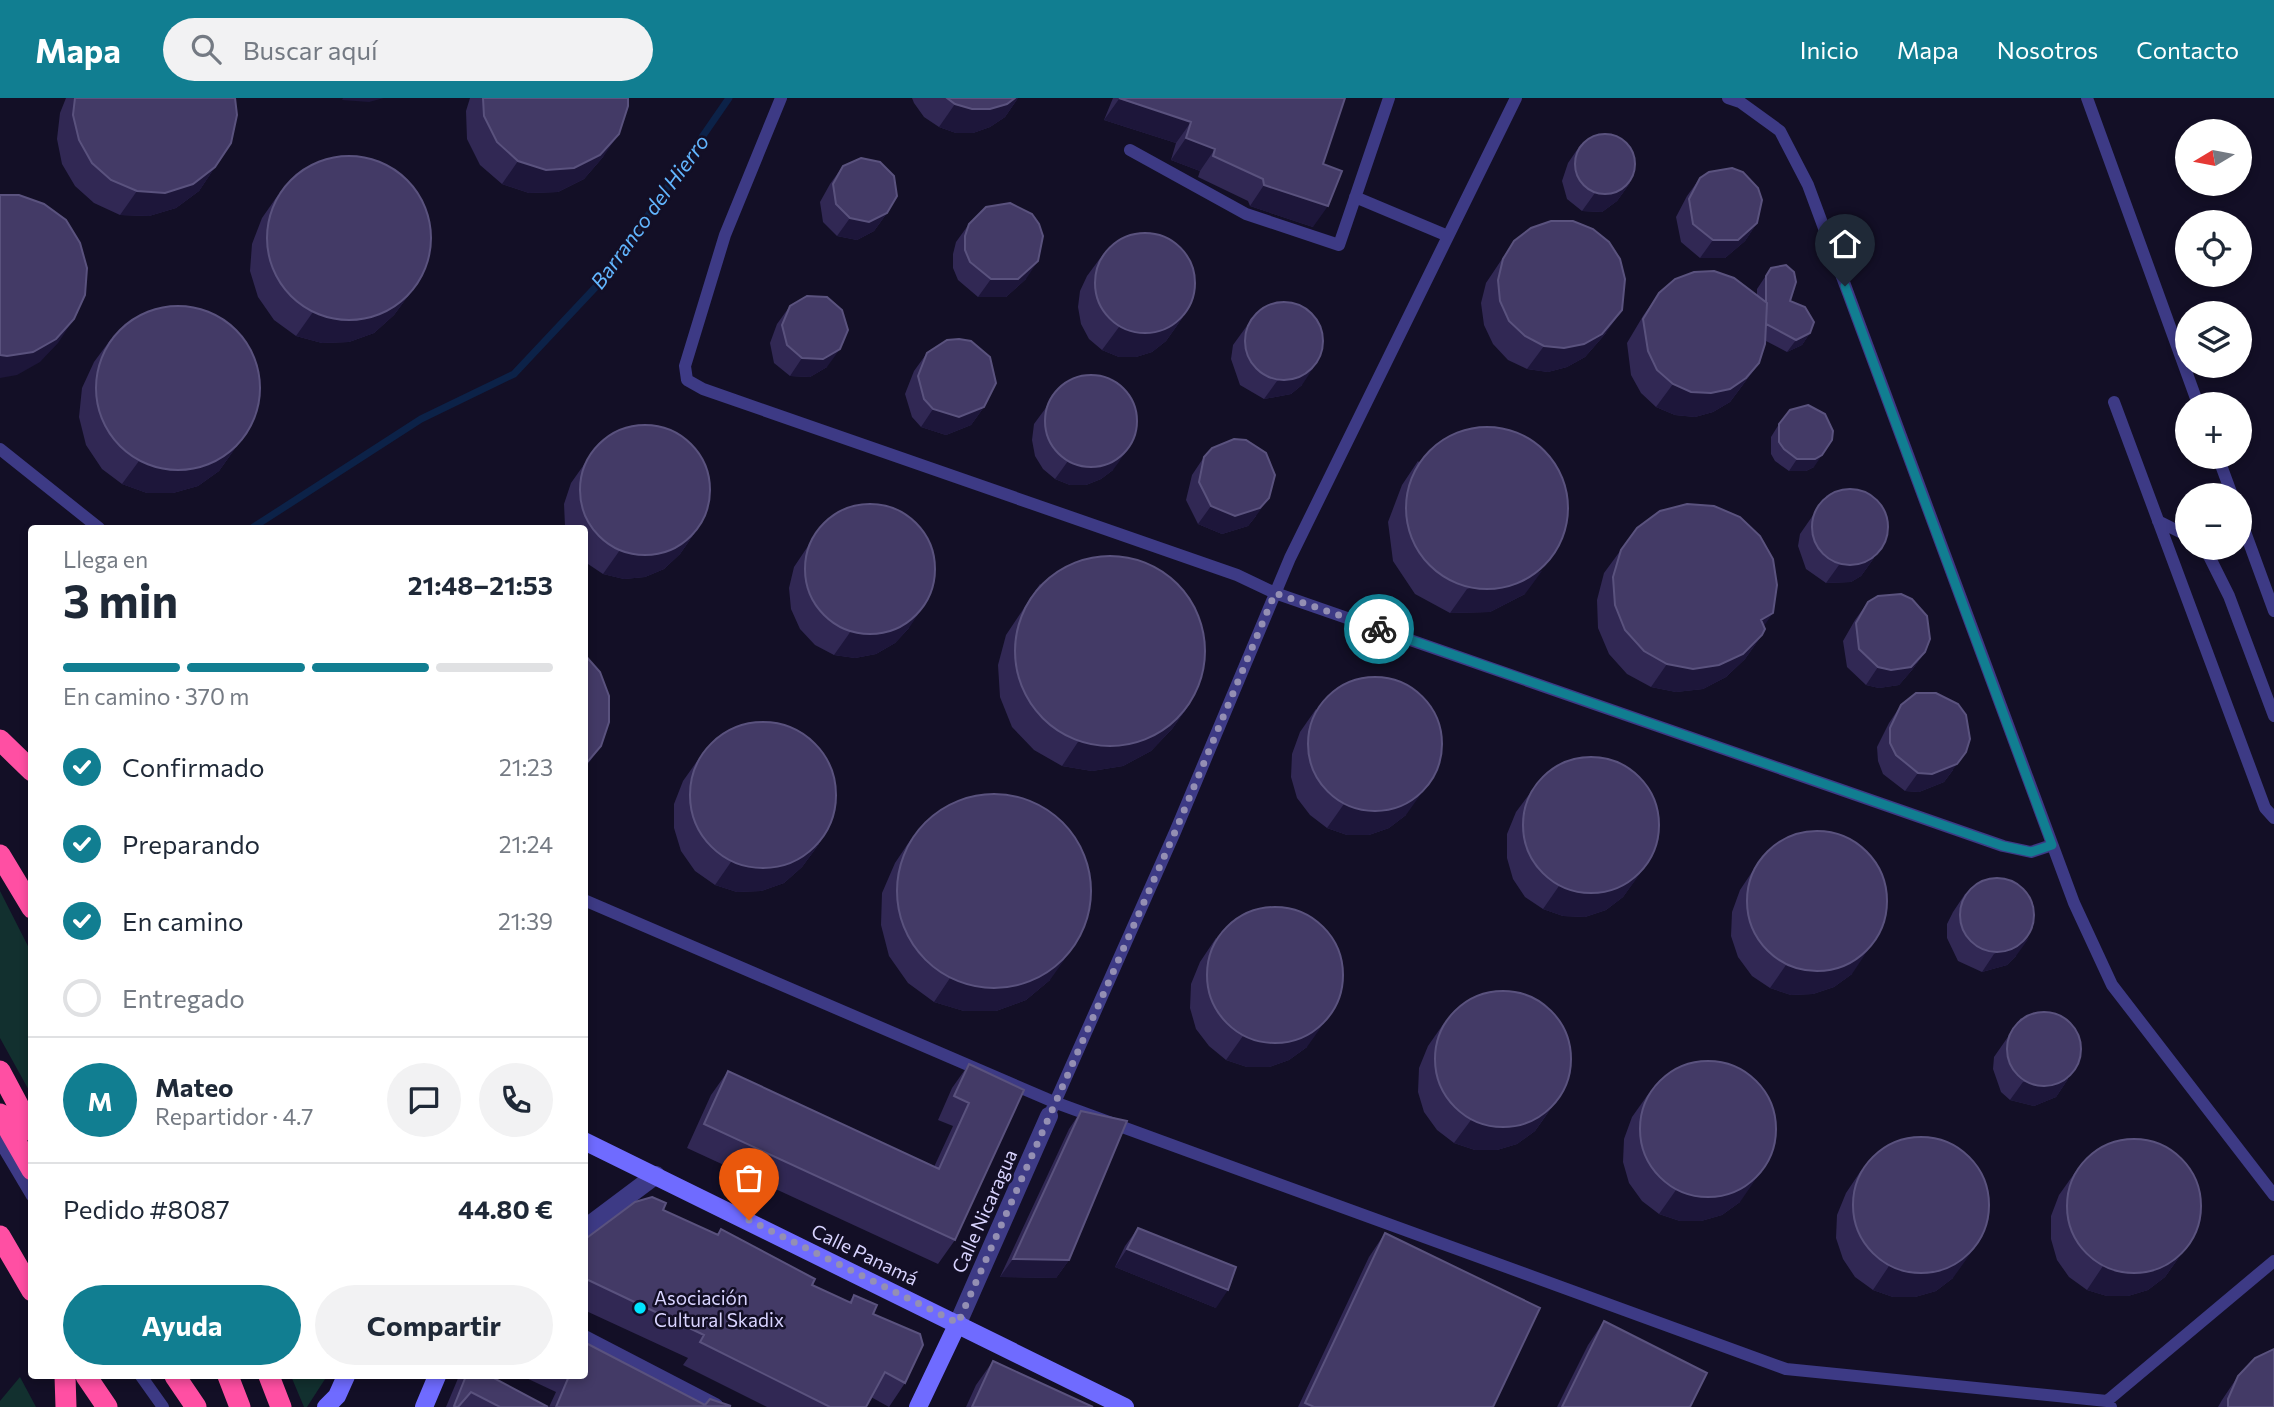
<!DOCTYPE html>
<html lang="es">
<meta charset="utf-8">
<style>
body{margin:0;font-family:Commissioner,sans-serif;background:#f2f2f3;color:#1f2937;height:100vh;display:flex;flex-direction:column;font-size:26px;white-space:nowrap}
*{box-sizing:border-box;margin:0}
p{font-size:23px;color:#747a83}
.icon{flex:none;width:38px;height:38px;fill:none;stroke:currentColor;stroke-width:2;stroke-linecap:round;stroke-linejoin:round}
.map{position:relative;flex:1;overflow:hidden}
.drawer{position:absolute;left:28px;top:427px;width:560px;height:854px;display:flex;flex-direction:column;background:#fff;border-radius:7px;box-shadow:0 4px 10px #0003}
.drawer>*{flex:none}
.needle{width:46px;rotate:260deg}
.controls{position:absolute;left:2175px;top:21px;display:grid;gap:14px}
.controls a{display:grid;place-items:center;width:77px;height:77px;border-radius:50%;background:#fff;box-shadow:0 4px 10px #0003;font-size:35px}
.pin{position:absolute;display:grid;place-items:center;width:60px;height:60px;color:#fff;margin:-72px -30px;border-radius:50% 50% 50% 0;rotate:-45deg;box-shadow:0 0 7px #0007}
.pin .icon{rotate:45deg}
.courier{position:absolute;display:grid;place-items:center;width:70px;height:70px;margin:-35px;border:5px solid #117e91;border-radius:50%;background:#fff;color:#222;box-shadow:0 2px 9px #0007}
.overview em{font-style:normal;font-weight:700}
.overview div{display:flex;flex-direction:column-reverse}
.overview{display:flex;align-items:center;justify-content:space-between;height:119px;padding:0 35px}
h1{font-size:46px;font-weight:700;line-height:52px}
.bar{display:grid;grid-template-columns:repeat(4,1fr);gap:10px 7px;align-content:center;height:84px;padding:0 35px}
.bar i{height:9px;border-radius:5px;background:#e0e1e3}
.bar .current{background:#117e91}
.bar p{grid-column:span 4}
.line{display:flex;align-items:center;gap:18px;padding:0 35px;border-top:2px solid #e0e1e3}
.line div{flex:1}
.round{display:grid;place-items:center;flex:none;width:74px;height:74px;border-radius:37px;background:#f2f2f3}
ol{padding:0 35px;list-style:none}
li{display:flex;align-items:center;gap:21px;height:77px}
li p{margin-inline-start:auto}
li .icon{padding:7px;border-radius:50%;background:#117e91;color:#fff;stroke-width:4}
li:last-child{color:#747a83}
li i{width:38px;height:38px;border:4px solid #e0e1e3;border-radius:50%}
.button{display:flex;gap:14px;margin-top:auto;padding:14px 35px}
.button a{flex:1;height:80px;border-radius:42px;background:#117e91;color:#fff;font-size:28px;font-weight:700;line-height:80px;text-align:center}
.button a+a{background:#f2f2f3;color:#1f2937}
header{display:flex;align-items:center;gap:42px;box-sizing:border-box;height:98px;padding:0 35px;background:#117e91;color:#fff}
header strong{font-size:33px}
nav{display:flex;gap:38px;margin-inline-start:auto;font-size:24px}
.search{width:490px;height:63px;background:#f2f2f3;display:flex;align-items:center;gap:18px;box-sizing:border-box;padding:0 24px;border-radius:38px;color:#747a83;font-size:26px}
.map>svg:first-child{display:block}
</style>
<header>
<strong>Mapa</strong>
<div class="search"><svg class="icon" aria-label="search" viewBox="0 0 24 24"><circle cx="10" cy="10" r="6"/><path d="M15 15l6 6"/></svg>Buscar aquí</div>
<nav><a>Inicio</a><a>Mapa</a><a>Nosotros</a><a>Contacto</a></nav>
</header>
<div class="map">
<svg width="2274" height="1309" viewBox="0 0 2274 1309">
<rect width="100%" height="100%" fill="#130f26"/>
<path fill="#12302f" d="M0,793l31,61v142l-31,-56z
M291,1278h36l-20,31h-3z
M20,1279l16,30h-36v-6z"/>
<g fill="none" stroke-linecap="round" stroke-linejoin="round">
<path stroke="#0c2248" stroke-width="7" d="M252,430l169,-109 93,-45 93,-99 122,-177"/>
<path stroke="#3d3a85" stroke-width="12" d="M781,0l-56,137 -40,131 2,14 16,9 534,186 38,18 728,253 28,6 21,-7
M1728,0l12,4 40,29 28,54 266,718 38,82 162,210
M2087,0l111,306
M1130,52l116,64 93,31 50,-147
M1355,99l93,39
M2114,304l151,406 9,10
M0,351l99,79
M2218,359l14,38
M2240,420l34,93
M2158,423l30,15
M2205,450l24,48 45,120
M584,802l470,202 732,267 321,32 4,6
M1052,1011l123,-277 115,-274 226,-460
M0,1044l32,54
M141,1278l22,31
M2107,1303l167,-140"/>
<path stroke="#3d3a85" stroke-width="18" d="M584,1131l72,-54
M958,1225l91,-207
M584,1241l131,68"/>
<path stroke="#6f6bff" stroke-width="18" d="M584,1043l541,266
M326,1309l11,-11 9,-20
M424,1309l13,-31
M918,1309l40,-84"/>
<path stroke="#ff4fa3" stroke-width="21" d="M0,642l32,31
M0,757l32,53
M0,973l32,60
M0,1016l32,56
M0,1138l32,55
M65,1278l1,31
M86,1278l21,31
M175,1278l21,31
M228,1278l12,31
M269,1278l12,31"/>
</g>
<path fill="#312854" d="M66,0h169l-20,69 -16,24 -23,17 -27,8 -29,-1 -26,-12 -19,-17 -13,-22 -5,-25 3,-26z
M470,0h158l-25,59 -19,22 -26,13 -29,1 -27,-9 -22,-19 -13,-26 -1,-28z
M912,0h106l-13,19 -15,10 -17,6h-17l-17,-6 -15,-10 -10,-14z
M1113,0h232l-22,66 -10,63 -63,-21 -2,-5 -50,-24 2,-6 -29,-11 5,-17 -72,-23z
M1581,46l49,39 -13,18 -15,11 -20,-1 -15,-12 -5,-18 6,-18z
M843,68l44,47 -13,18 -17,9 -20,-4 -14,-14 -3,-20 10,-18z
M1700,80l57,45 -12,18 -20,17h-25l-19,-16 -5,-25 11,-21z
M278,97l133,97 -17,23 -20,18 -25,9 -27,1 -26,-7 -22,-16 -16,-23 -8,-26 2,-27 10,-26z
M969,126l57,55 -20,18h-28l-20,-17 -5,-12v-14l3,-12z
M1514,143l92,92 -21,24 -18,10 -19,5 -21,-3 -19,-9 -15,-16 -9,-19 -3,-22 5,-20z
M1104,155l79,64 -17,24 -14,11 -16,5h-17l-17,-7 -13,-11 -8,-15 -3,-17 2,-16 7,-15z
M1771,170l19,33 20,32 -8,12 -15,7 -21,-11 -7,22 -17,23 -12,16 -17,10 -18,5 -20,-2 -19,-8 -15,-14 -10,-18 -4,-32 16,-27 16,-23 98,2v-6z
M790,208l37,61 -17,10 -20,-1 -16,-13 -4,-20 7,-19z
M1246,229l56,58 -11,9 -27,5 -24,-14 -9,-26 2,-14z
M111,241l140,87 -32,45 -21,15 -25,7h-26l-25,-9 -20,-15 -16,-24 -7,-28 3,-29 12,-26z
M927,255l57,54 -13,18 -25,10 -25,-8 -9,-10 -7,-23 9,-23z
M1064,285l49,87 -12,9 -15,6h-16l-15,-6 -12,-10 -8,-13 -3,-16 2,-16z
M1779,326l35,43 -8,4h-17l-14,-10 -4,-7v-17z
M600,344l96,89 -16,23 -16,15 -19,8 -21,2 -21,-5 -18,-12 -1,-34h-18l-1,-2 -1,-22 7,-21z
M1204,359l52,59 -8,10 -26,8 -24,-10 -12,-24 6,-25z
M1418,363l107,133 -35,18 -40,1 -35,-19 -22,-33 -5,-39 14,-37z
M1827,397l47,63 -13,18 -10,6 -25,1 -20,-14 -8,-23 2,-12z
M822,427l87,103 -14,15 -19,11 -21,4 -21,-3 -19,-10 -15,-16 -9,-20 -2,-21 5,-21z
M1637,430l127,98 -2,9 -17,24 -19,18 -23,12 -27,3 -25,-5 -24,-13 -18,-20 -11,-26 -1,-28 7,-27z
M1040,486l149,121 -17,24 -21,22 -28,15 -31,5 -30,-5 -28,-16 -22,-23 -12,-30 -2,-32 8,-30z
M1868,504l57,50 -13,18 -13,15 -20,3 -13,-3 -19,-18 -4,-26 12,-21z
M1901,607l52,65 -9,12 -25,10 -14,-1 -22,-17 -5,-13 -1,-14 12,-24z
M1316,611l90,106 -17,13 -20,7h-22l-20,-7 -17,-13 -13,-17 -6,-21 1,-23 8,-22z
M700,659l119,87 -17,23 -18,16 -23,8 -24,1 -22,-7 -20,-14 -14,-20 -7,-23v-24l9,-23z
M1533,691l119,67 -29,41 -17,13 -21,7 -22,-1 -20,-7 -18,-12 -12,-18 -6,-21v-24l9,-22z
M911,741l139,141 -24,20 -30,11h-32l-30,-9 -26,-19 -19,-27 -8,-31 1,-32 13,-30z
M1756,768l96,108 -18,13 -21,7 -22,1 -21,-7 -18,-12 -14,-19 -7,-21 1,-24 8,-22z
M1965,796l51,62 -9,9 -25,7 -24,-11 -11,-23v-14l6,-12z
M1216,840l91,109 -18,13 -20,7h-22l-21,-7 -17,-14 -13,-17 -6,-21 1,-24 9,-22z
M2021,920l47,61 -12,18 -22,9 -24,-6 -9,-8 -8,-23 1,-12z
M1444,925l120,67 -29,41 -18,13 -20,6h-22l-21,-7 -17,-13 -13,-18 -6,-20 1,-24 9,-22z
M969,966l55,26 -69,150 -17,24 -251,-116 24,-53 17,-24 206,96 19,-41 -15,-6 14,-32z
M1649,995l91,109 -18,13 -21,6h-21l-21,-7 -17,-13 -13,-18 -6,-21 1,-23 8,-22z
M1081,1013l-12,149 -13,18 -56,-1 69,-148z
M1862,1071l91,109 -17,13 -21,6h-22l-20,-7 -18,-13 -12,-18 -7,-21 1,-23 9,-22z
M2076,1073l118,65 -29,41 -17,13 -20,6h-21l-20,-6 -18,-13 -12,-17 -6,-21v-23l8,-21z
M663,1112l54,25 4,-6 91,56 37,17 5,-7 19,19 32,69 -16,24 -18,-10 -5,10h-99l-84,-42 5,-7 -104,-48v-70z
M1138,1130l78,80 -101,-41 10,-21z
M1385,1135l108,174h-195l71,-150z
M1604,1223l86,86h-133l31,-62z
M993,1263l100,46h-127l10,-22z
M459,1278h31l58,31h-102z
M522,1278h62l121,29 25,2h-181l7,-15z
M2238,1278l36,31h-56l4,-7z"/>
<path fill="#1d163a" d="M343,0h41l-15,4 -27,-2z
M1018,0l-13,19 -15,10 -17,6h-17l-17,-6 16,-23z
M1119,1l72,23 -15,21 -72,-23z
M619,36l-16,23 -19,22 -26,13 -29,1 -27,-9 16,-23z
M1186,40l29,11 -15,22 -29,-11z
M215,69l-16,24 -23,17 -27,8 -29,-1 17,-24z
M1630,85l-13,18 -15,11 -20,-1 13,-18z
M1264,87l64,21 -15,21 -63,-21z
M887,115l-13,18 -17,9 -20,-4 13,-18z
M1757,125l-12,18 -20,17h-25l13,-18z
M1038,163l-12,18 -20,18h-28l13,-18z
M411,194l-17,23 -20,18 -25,9 -27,1 -26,-7 17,-24z
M1622,212l-16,23 -21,24 -18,10 -19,5 -21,-3 17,-23z
M1183,219l-17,24 -14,11 -16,5h-17l-17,-7 17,-23z
M74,221l-16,24 -18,19 -23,13 -17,3v-23z
M1810,235l-8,12 -15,7 9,-12z
M840,251l-13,18 -17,10 -20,-1 12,-18z
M1759,265l-29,39 -17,10 -18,5 -20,-2 -19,-8 17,-23z
M1314,269l-12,18 -11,9 -27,5 13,-18z
M984,309l-13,18 -25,10 -25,-8 12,-18z
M251,328l-32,45 -21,15 -25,7h-26l-25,-9 17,-23z
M1126,354l-13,18 -12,9 -15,6h-16l-15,-6 13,-18z
M1822,357l-8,12 -8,4h-17l8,-12z
M1269,400l-13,18 -8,10 -26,8 -24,-10 13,-18z
M696,433l-16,23 -16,15 -19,8 -21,2 -21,-5 17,-24z
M1874,460l-13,18 -10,6 -25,1 13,-18z
M1542,473l-17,23 -35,18 -40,1 17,-24z
M925,506l-16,24 -14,15 -19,11 -21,4 -21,-3 17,-24z
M1773,515l-16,23 4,-16z
M1762,537l-17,24 -19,18 -23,12 -27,3 -25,-5 16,-23z
M1925,554l-13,18 -13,15 -20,3 -13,-3 12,-18z
M1189,607l-17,24 -21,22 -28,15 -31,5 -30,-5 16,-24z
M601,648l-17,24v-4z
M1966,654l-22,30 -25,10 -14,-1 13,-18z
M1423,693l-17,24 -17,13 -20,7h-22l-20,-7 17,-24z
M819,746l-17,23 -18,16 -23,8 -24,1 -22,-7 16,-23z
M1640,776l-17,23 -17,13 -21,7 -22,-1 -20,-7 16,-23z
M2029,840l-13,18 -9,9 -25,7 12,-18z
M1868,852l-16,24 -18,13 -21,7 -22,1 -21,-7 16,-23z
M1067,858l-17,24 -24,20 -30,11h-32l-30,-9 16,-24z
M1336,908l-29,41 -18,13 -20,7h-22l-21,-7 17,-24z
M2068,981l-12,18 -22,9 -24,-6 13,-18z
M1551,1010l-16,23 -18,13 -20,6h-22l-21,-7 17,-23z
M1769,1062l-29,42 -18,13 -21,6h-21l-21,-7 17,-24z
M1983,1138l-30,42 -17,13 -21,6h-22l-20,-7 16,-24z
M1127,1151l101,41 -12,18 -101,-41z
M2182,1155l-17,24 -17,13 -20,6h-21l-20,-6 16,-24z
M1013,1161l56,1 -13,18 -56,-1z"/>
<path fill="#433a66" stroke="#5a527e" stroke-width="2" d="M75,0h160l2,17 -6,28 -16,24 -22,17 -28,9 -28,-2 -26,-11 -19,-17 -13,-23 -6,-25z
M483,0h145v8l-9,28 -19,21 -26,13 -28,2 -28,-9 -21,-19 -13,-26z
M947,0h68l-8,6 -17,5h-18l-17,-5z
M1119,0h226l-22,66 19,7 -14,35 -64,-21 -1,-6 -50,-23 2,-7 -29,-11 5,-16z
M1575 66a30 30 0 1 1 60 0a30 30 0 1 1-60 0Z
M267 140a82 82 0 1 1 164 0a82 82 0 1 1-164 0Z
M861,60l19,4 14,14 3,20 -10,17 -18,9 -19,-4 -14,-14 -3,-20 10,-18z
M1732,70l11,4 15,16 4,12 -5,23 -19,17h-25l-20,-16 -4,-25 11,-21 9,-6z
M0,97h19l25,9 22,16 14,23 7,25 -2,27 -11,24 -18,20 -23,13 -26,4 -7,-1z
M1010,105l22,11 7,10 4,12 -5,25 -20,18h-27l-21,-17 -5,-12v-14l4,-12 17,-17z
M1551,123h22l20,8 16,13 11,17 5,20 -3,31 -20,24 -18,10 -20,4 -20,-2 -19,-10 -16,-15 -9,-20 -2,-21 5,-21 11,-18 17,-13z
M1095 185a50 50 0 1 1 100 0a50 50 0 1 1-100 0Z
M1786,167l8,7 2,10 -6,19 15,6 9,15 -4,11 -14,7 -30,-16 1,-21 -1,-1v-26l5,-8z
M1714,173l20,7 33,25 -2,41 -6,19 -13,15 -16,11 -19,4 -20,-1 -18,-8 -16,-14 -9,-19 -5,-32 16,-26 16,-14 19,-7z
M807,198l20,1 15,13 6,20 -8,19 -17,10 -21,-1 -15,-13 -5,-20 8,-19z
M1245 243a39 39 0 1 1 78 0a39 39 0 1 1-78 0Z
M96 290a82 82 0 1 1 164 0a82 82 0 1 1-164 0Z
M959,241l12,2 19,16 6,26 -12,24 -25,10 -26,-8 -9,-10 -6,-23 9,-23 20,-13z
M1045 323a46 46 0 1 1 92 0a46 46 0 1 1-92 0Z
M1808,307l17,9 8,17 -1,9 -10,15 -7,4h-18l-13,-10 -5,-7v-18l11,-14z
M580 392a65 65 0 1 1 130 0a65 65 0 1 1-130 0Z
M1406 410a81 81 0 1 1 162 0a81 81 0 1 1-162 0Z
M1234,341l12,1 20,13 9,22 -6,23 -9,10 -25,8 -24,-10 -12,-24 5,-25 8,-9z
M1812 429a38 38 0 1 1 76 0a38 38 0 1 1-76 0Z
M1687,406l27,2 26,11 20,19 13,23 4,26 -4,28 -12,7 4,9 -3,6 -19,19 -24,11 -26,4 -26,-5 -23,-13 -19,-21 -10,-25 -2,-28 8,-27 16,-22 23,-17z
M805 471a65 65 0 1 1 130 0a65 65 0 1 1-130 0Z
M1015 553a95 95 0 1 1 190 0a95 95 0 1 1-190 0Z
M1901,496l11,5 15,17 3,23 -5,13 -14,15 -20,3 -13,-3 -19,-18 -3,-26 12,-21 10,-6z
M584,556l16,18 9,24v26l-8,24 -17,20z
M1308 646a67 67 0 1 1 134 0a67 67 0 1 1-134 0Z
M1916,595h20l22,11 8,11 4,24 -4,13 -9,12 -25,10 -14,-1 -22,-18 -6,-12v-15l11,-23z
M690 697a73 73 0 1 1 146 0a73 73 0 1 1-146 0Z
M1523 727a68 68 0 1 1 136 0a68 68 0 1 1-136 0Z
M897 793a97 97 0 1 1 194 0a97 97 0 1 1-194 0Z
M1747 803a70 70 0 1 1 140 0a70 70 0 1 1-140 0Z
M1960 817a37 37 0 1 1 74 0a37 37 0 1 1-74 0Z
M1207 877a68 68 0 1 1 136 0a68 68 0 1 1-136 0Z
M1435 961a68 68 0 1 1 136 0a68 68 0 1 1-136 0Z
M2007 951a37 37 0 1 1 74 0a37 37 0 1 1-74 0Z
M1640 1031a68 68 0 1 1 136 0a68 68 0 1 1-136 0Z
M969,966l55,26 -69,150 -251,-116 24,-53 211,98 30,-66 -15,-7z
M1081,1013l46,10 -58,139 -56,-1z
M1853 1107a68 68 0 1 1 136 0a68 68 0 1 1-136 0Z
M2067 1108a67 67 0 1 1 134 0a67 67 0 1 1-134 0Z
M652,1099l14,6 -3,7 55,25 3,-6 94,50 -3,6 39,18 3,-8 23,10 -4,9 47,20 3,11 -18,38 -20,-11 -19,35h-36l-130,-65 4,-7 -120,-57v-38l51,-38z
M1138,1130l98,39 -8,23 -101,-41z
M1385,1135l155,75 -47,99h-179l-9,-4z
M1604,1223l103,52 -17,34h-128z
M584,1244l121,63 5,-6 21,7 -175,1 13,-31h15z
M2274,1251v58h-46v-8l10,-23 17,-18z
M993,1263l100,46h-121z
M466,1278h24l58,31h-48l-29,-15 -13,15h-2l-2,-1z"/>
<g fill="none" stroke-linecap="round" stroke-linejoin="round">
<path stroke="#948fb3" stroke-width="7" stroke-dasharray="0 12.6" d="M749,1122l209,103 217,-491 100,-239 104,36"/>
<path stroke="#117e91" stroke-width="9" d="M1379,531l624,217 28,6 21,-7 -207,-559"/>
</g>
<circle fill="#00e5ff" stroke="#130f26" stroke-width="2.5" cx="640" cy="1210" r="7"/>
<g text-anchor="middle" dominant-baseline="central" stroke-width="5" stroke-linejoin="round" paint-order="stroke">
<g font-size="19" fill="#d9d4ff" stroke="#130f26">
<text transform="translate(984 1113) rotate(-66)">Calle Nicaragua</text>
<text transform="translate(865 1156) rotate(26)">Calle Panamá</text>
</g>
<g font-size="19" fill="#d9d4ff" stroke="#130f26" text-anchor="start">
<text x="654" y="1199">Asociación<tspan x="654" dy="22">Cultural Skadix</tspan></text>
</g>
<g font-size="21" font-style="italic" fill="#62b6ff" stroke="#130f26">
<text transform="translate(649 113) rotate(-54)">Barranco del Hierro</text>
</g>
</g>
</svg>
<div class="controls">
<a><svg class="needle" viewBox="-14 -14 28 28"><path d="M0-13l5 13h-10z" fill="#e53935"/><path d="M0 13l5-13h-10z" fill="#747a83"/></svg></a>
<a><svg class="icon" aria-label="locate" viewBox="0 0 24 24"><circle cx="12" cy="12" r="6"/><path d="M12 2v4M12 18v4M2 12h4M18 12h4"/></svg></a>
<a><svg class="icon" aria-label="layers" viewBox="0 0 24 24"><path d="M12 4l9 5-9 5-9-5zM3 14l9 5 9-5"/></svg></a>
<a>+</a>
<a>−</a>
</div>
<div class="pin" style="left:749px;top:1122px;background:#ea580c"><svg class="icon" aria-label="bag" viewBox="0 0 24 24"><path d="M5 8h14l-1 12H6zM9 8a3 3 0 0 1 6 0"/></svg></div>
<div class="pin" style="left:1845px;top:188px;background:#1f2937"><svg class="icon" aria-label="home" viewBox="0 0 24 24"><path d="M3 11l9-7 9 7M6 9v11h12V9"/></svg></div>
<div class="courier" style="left:1379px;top:531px"><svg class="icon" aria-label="bike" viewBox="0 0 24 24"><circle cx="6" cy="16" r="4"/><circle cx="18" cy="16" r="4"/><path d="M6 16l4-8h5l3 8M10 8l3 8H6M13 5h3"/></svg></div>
<section class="drawer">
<div class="overview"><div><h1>3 min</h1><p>Llega en</p></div><em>21:48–21:53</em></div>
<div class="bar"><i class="current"></i><i class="current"></i><i class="current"></i><i></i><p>En camino · 370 m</p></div>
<ol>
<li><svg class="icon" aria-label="check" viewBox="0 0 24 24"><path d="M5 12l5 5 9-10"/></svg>Confirmado<p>21:23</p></li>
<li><svg class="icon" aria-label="check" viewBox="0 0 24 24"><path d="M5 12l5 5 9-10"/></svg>Preparando<p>21:24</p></li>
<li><svg class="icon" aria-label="check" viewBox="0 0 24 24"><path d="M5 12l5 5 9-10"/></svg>En camino<p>21:39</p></li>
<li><i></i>Entregado</li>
</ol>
<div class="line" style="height:126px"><b class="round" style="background:#117e91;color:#fff">M</b><div><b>Mateo</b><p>Repartidor · 4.7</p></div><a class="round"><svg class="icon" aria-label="chat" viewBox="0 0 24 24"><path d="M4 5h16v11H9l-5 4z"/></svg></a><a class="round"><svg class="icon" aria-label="phone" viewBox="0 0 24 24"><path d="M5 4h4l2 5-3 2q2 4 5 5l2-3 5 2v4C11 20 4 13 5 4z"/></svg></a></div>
<div class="line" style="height:91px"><div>Pedido #8087</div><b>44.80 €</b></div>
<div class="button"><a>Ayuda</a><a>Compartir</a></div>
</section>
</div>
